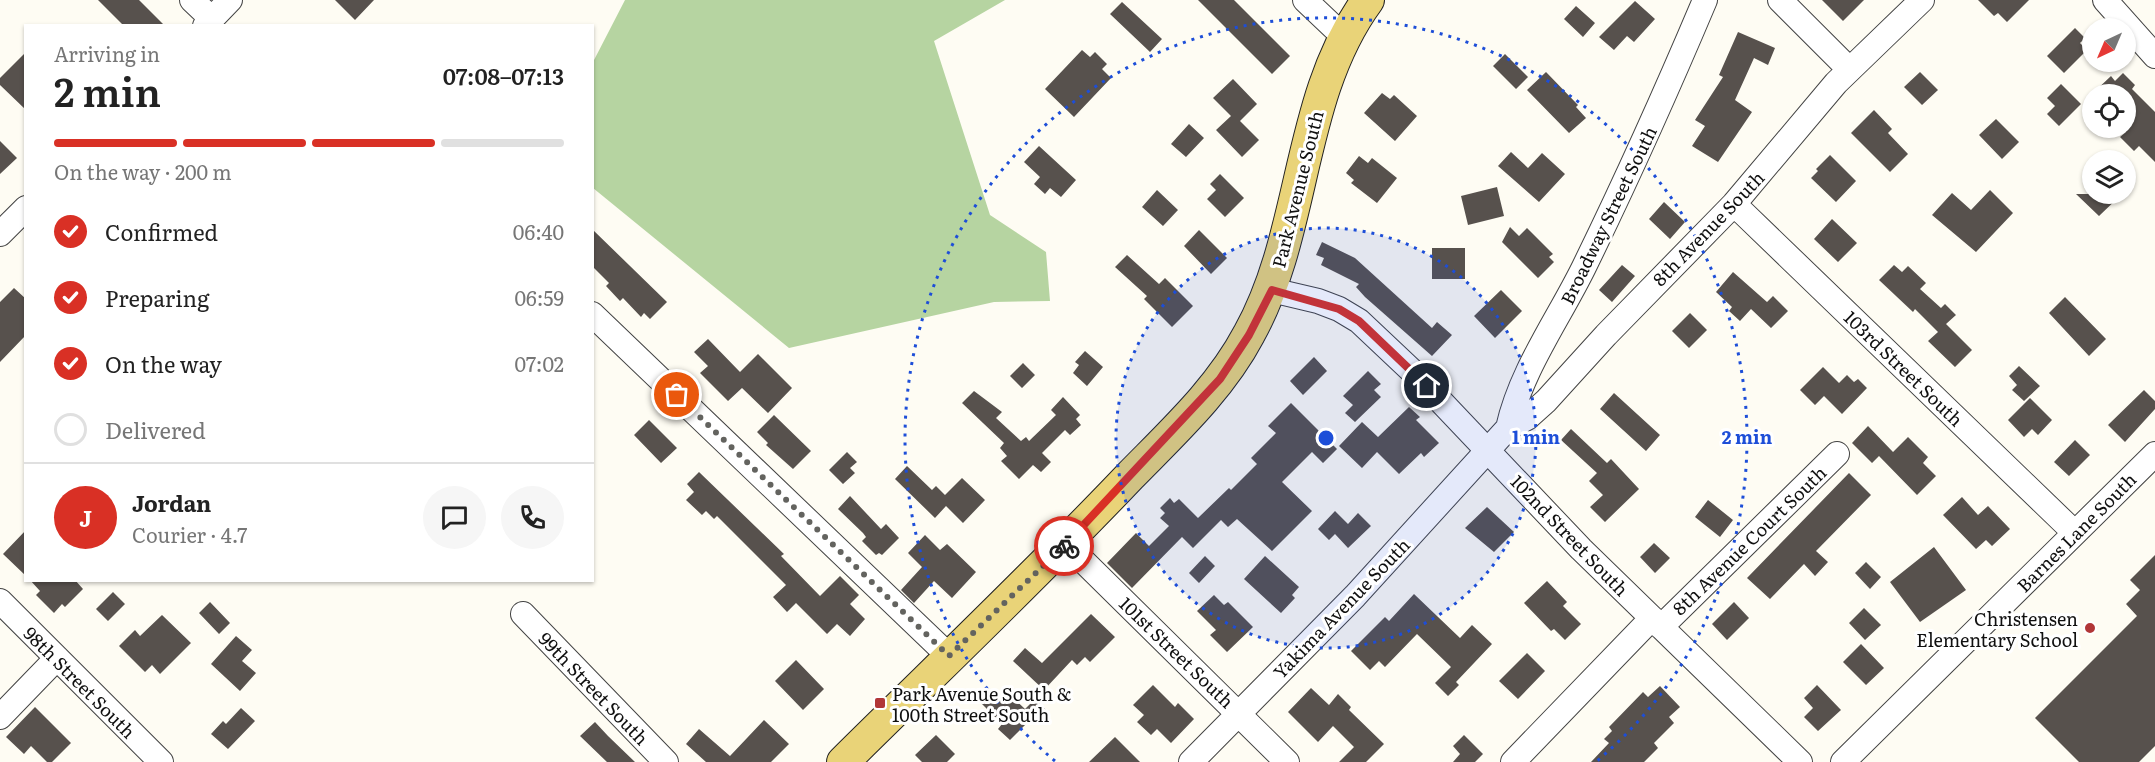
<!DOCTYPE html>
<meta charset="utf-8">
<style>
body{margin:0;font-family:Literata,serif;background:#f6f6f6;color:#222;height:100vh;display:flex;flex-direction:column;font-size:22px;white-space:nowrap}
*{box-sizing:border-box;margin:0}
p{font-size:20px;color:#767676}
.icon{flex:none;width:33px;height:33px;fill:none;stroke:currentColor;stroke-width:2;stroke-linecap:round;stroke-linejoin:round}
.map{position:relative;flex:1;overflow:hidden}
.sheet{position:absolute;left:24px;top:24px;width:570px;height:558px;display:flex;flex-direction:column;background:#fff;border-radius:0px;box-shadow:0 2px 4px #0004}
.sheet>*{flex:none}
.needle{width:39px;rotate:224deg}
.tools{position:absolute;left:2082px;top:18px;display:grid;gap:12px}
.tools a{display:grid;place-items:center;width:54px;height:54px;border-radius:50%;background:#fff;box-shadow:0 2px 4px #0004;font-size:30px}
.pin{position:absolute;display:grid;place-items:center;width:51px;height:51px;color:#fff;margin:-26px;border:3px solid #fff;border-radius:50%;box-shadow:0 2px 6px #0007}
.courier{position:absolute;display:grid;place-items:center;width:60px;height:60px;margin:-30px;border:4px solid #d93025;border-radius:50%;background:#fff;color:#222;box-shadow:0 2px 8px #0007}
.headline em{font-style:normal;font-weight:600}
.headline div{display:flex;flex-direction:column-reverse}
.headline{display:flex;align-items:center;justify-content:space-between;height:102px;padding:0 30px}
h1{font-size:39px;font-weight:600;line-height:45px}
.bar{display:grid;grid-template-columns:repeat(4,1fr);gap:9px 6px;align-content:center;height:72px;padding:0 30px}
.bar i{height:8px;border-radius:4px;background:#e0e0e0}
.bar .selected{background:#d93025}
.bar p{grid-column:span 4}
.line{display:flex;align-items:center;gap:15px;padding:0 30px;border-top:2px solid #e0e0e0}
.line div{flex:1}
.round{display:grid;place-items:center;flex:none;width:63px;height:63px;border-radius:32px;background:#f6f6f6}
ol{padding:0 30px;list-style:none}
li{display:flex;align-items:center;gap:18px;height:66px}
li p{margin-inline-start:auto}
li .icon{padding:6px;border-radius:50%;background:#d93025;color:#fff;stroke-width:4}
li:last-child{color:#767676}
li i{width:33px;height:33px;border:3px solid #e0e0e0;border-radius:50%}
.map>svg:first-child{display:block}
</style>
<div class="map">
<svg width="2155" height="762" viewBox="0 0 2155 762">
<rect width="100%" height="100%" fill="#fefcf3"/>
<path fill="#b6d4a1" d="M625,0h380l-71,41 56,174 56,37 4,49 -56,1 -205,46 -196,-160v-126z"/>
<path fill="#57514d" d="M98,0h41l26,26h-41z
M335,0h39l-19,20z
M1198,0h36l56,56 -18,18z
M1822,0h42l-21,21z
M1978,0h51l-22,22 -9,-9 -4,3z
M1635,1l20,18 -21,23 -7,-6 -13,14 -15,-13z
M1122,2l40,37 -12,13 -40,-38z
M1576,6l19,17 -12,14 -19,-18z
M2075,28l10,10 -5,5 7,7 -23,23 -17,-17z
M1738,32l37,16 -7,17 -14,-7 -19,42 17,12 -34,50 -26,-16 13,-20 -10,-6 28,-43 -4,-2z
M1082,50l8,7 5,-5 12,12 -5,5 9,9 -37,39 -29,-28z
M26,52v58l-26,-25v-7z
M1505,54l23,23 -12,12 -23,-23z
M1546,72l32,33 -2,2 10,11 -17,15 -42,-43z
M1920,72l18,18 -16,15 -18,-18z
M2123,73l12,12 -3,4 23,23v50l-16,-16 -5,5 -14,-14 6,-5v-38h-34l19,-18 4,5z
M1233,79l24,25 -17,17 19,19 -17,17 -26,-27 15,-14 -18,-18z
M2061,84l20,20 -22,22 -12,-12 8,-8 -8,-8z
M1382,93l8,6 4,-4 23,21 -22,25 -31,-28z
M1874,110l18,19 -4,4 20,21 -18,18 -39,-39z
M1996,119l23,23 -17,17 -23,-24z
M1189,124l15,14 -18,19 -15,-13z
M0,141l17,17 -17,16z
M1039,146l37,34 -15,17 -11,-9 -5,6 -11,-10 6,-7 -16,-15z
M1511,152l17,16 14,-15 23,21 -26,28 -41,-36z
M1830,155l26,26 -20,21 -25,-24 7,-7 -2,-2z
M1359,156l9,7 4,-5 25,20 -20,25 -26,-20 3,-3 -8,-7z
M1220,174l24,24 -19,19 -18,-18 9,-9 -6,-6z
M1497,187l7,29 -36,9 -7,-29z
M1157,190l21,20 -15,16 -21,-19z
M1990,190l23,23 -37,39 -44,-37 20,-22 19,17z
M2076,194h46l-23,22z
M1664,202l21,20 -15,17 -21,-20z
M1832,219l25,24 -19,19 -24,-23z
M1510,227l9,9 8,-8 26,26 -4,3 5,5 -16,16 -36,-36z
M592,229l75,73 -17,17 -6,-6 -3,4 -18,-19 -3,3 -14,-15 3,-3 -17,-17z
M1199,230l28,28 -16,16 -27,-28z
M1322,242l33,16 77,70 5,-6 15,13 -20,21 -67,-59 -9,-10 3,-3 -38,-19 3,-7 -8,-3z
M1432,248h33v31h-33z
M1127,255l32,29 6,-6 28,28 -21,21 -28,-28 3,-3 -32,-29z
M1622,265l13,11 -23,26 -13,-12z
M1894,265l8,7 6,-6 18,17 -6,6 21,19 4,-4 11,11 -10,9 26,26 -17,17 -27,-26 10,-9 -23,-23 -2,3 -34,-32z
M1733,272l34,30 6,-6 15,15 -17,17 -20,-19 -11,12 -11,-10 3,-4 -16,-15z
M14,288l12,11v36l-26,27v-60z
M1501,290l21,21 -27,27 -21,-22z
M2065,297l41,42 -17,17 -40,-43z
M1690,313l17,17 -18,18 -17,-17z
M708,339l32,33 18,-18 34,34 -24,25 -26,-25 -14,13 -28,-28 8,-7 -14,-14z
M1085,351l18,16 -16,19 -14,-13 6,-8 -4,-3z
M1314,357l13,14 -24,24 -13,-14z
M1023,363l12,12 -13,13 -12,-12z
M2019,366l21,20 -16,15 -12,-11 5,-5 -8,-9z
M1823,367l16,16 8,-8 7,7 4,-3 9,9 -25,26 -18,-18 -9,9 -15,-15z
M1368,371l13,13 -7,6 7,7 -26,25 -10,-9 8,-8 -10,-9z
M2144,390l11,11v8l-30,33 -17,-17z
M974,391l28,21 -6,6 25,23 5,-4 3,4 27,-26 -5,-5 12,-13 17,18 -4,4 5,6 -11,10 -5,-5 -23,23 9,9 -10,10 -8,-7 -14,14 -18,-18 6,-5 -7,-8 4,-5 -42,-40z
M1614,393l46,42 -14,16 -46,-42z
M2030,398l22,22 -14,15 -6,-6 -8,8 -16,-17z
M1291,403l46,46 -14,14 -11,-11 -30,30 30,29 -40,40 -35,-32 -9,8 -7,-7 -28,28 -11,-11 -50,51 -25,-25 29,-30 13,13 20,-20 -9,-8 5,-5 -5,-5 10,-10 4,5 5,-4 19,19 31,-30 2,2 26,-26 -6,-6 25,-25 -8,-7z
M1409,407l11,10 -4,3 23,23 -15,14 -3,-4 -22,21 -22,-22 -15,16 -23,-22 23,-24 16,15z
M774,415l37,36 -18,18 -27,-24 2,-2 -11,-11z
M649,420l28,28 -16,15 -27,-28z
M1868,426l25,26 15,-15 20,20 -5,6 13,13 -19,19 -38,-39 -7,7 -20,-20z
M1571,429l36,34 4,-4 28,30 -34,33 -15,-15 13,-12 -14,-14 8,-8 -36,-33z
M2075,440l15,15 -21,21 -15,-14z
M847,452l10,10 -7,6 5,5 -12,11 -14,-14z
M907,466l25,24 4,-4 9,9 17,-17 23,22 -22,23 -17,-17 -11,12 -40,-39z
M699,472l85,82 -3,2 39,40 20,-20 19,19 -9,9 15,15 -15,17 -13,-12 -10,10 -31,-31 -9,9 -14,-15 13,-12 -69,-69 -3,3 -8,-8 -4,4 -16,-15 8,-8 -7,-8z
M1849,473l22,22 -55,56 12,11 -13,14 -11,-12 -34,35 -23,-21z
M850,496l31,33 5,-5 13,14 -17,17 -3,-2 -3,2 -14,-14 4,-4 -3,-4 -25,-24z
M1962,497l16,18 10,-9 22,23 -18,17 -6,-6 -10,9 -33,-34z
M1708,500l25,20 -13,17 -25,-20z
M1487,507l27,25 -20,20 -29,-24z
M1335,511l13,13 10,-11 13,13 -23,22 -13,-14 -6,6 -11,-11z
M26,530v46l-23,-22z
M925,535l15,15 7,-6 29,28 -24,26 -18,-17 -20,22 -13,-13 21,-23 -14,-14z
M1654,543l16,15 -15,15 -15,-16z
M1934,547l32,43 -46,32 -30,-40z
M2155,555v191l-16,16h-60l-44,-44 102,-102 -11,-12 14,-14 -10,-10z
M1205,556l10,10 -16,17 -10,-10z
M1265,556l34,31 -7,8 3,3 -14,15 -37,-34z
M1866,562l15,15 -11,12 -15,-16z
M30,580h45l8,9 -18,18 -3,-3 -8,9 -18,-18 4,-4z
M1547,581l20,21 -4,4 18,18 -16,16 -11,-11 -3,2 -27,-28z
M113,592l12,12 -17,17 -12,-12z
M1414,594l46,44 12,-13 20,19 -36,38 3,3 -11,11 -13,-13 16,-16 -34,-33 -32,33 -6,-6 -9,9 -19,-19 34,-34 4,4z
M1214,595l10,10 4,-3 25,25 -26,25 -17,-17 6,-5 -19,-19z
M210,602l20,21 -11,11 -20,-21z
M1734,602l15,16 -22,22 -15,-16z
M1864,608l17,17 -16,15 -16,-17z
M1091,614l24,23 -25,25 -5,-5 -8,8 -5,-5 -28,30 -31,-29 12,-13 17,15z
M162,615l29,28 -31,31 -8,-9 -7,7 -26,-26 16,-16 5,6z
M236,636l16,14 -10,11 14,12 -16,18 -29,-27z
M1861,644l23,24 -18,17 -23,-23z
M1527,653l18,18 -27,28 -19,-18z
M796,660l28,29 -21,21 -28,-29z
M1153,685l22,22 3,-4 16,16 -23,24 -14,-14 -6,6 -14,-13 7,-7 -11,-10z
M1817,685l24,25 -23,21 -14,-14 9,-9 -9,-10z
M1660,686l20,21 -11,10 5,6 -20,20 4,5 -14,14h-53l18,-19 -5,-4 8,-8 -3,-4 34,-35 5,5z
M1311,688l18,17 9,-11 13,13 -2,3 35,34 -18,18h-27l15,-15 -21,-21 -15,16 -30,-30z
M993,689l8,8 5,-6 19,18 10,-10 12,12 -14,13 -3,-4 -20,20 -12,-11 4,-5 -22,-22z
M35,707l36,36 -19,19h-5l-16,-16 -7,8 -18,-17z
M241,708l14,13 -27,28 -17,-15 12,-13 3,3z
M764,720l25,24 -18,18h-65l-20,-18 13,-15 31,27z
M595,722l13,14 27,26h-28l-27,-26z
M936,735l19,19 -8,8h-25l-7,-7z
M1464,735l19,19 -8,8h-22l7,-8 -7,-8z
M1115,737l25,25h-51z"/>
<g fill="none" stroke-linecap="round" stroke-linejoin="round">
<g stroke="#434343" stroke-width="26">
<path id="minor" d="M192,0l20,19
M1305,0l39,37
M1780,0l69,69
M2105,0l50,56
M205,26l25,-26
M1734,204l341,329
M0,234l26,-26
M1271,290l47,11 21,8 20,12 53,50 169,178 219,213
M592,314l357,342
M1508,428c13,-58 50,-108 76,-161 43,-88 83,-177 121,-267
M1066,544l221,218
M0,601l161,161
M523,614l143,148
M1661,627l176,-173
M0,717l57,-59
M1191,762l164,-166 153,-168 19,-10 19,-17 60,-66 128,-131 102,-121 86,-83
M1513,762l139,-144
M1843,762l312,-308"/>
</g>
<g stroke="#212121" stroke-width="34">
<path id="major" d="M843,762c96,-95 194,-188 287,-286 43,-44 90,-87 119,-142 58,-104 47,-236 119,-334"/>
</g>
<use href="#minor" stroke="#fff" stroke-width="24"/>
<use href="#major" stroke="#e9d378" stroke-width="32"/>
</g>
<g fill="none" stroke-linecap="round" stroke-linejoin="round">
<path stroke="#63635f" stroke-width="6" stroke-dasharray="0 10.8" d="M677,395l272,261 115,-110"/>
<path stroke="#d93025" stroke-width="8" d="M1064,546l156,-167 29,-44 23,-45 67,19 20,12 68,65"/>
</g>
<circle cx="1326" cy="438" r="210" fill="#1d4ed8" fill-opacity=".12"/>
<g fill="none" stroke="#1d4ed8" stroke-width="3" stroke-dasharray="3 6">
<circle cx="1326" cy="438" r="210"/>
<path d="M1055 761A421 421 0 1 1 1597 761"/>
</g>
<g fill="#b13637" stroke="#fff" stroke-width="2">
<circle cx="2090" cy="628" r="6"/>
<rect x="874" y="697" width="12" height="12" rx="3"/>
</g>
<g text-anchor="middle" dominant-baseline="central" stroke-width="6" stroke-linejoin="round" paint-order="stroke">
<g font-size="18" fill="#101010" stroke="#fff">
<text transform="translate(1297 189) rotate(-76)">Park Avenue South</text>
<text transform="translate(1608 215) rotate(-64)">Broadway Street South</text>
<text transform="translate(1708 228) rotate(-46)">8th Avenue South</text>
<text transform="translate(1904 368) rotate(44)">103rd Street South</text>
<text transform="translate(2076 532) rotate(-45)">Barnes Lane South</text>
<text transform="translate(1570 535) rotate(46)">102nd Street South</text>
<text transform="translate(1749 540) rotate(-44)">8th Avenue Court South</text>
<text transform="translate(1341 608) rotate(-46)">Yakima Avenue South</text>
<text transform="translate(1177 652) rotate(44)">101st Street South</text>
<text transform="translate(80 682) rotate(45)">98th Street South</text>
<text transform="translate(594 688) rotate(46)">99th Street South</text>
</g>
<g font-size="18" fill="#101010" stroke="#fff" text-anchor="end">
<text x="2078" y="618">Christensen<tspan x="2078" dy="21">Elementary School</tspan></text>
<text x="892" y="693" text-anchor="start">Park Avenue South &amp;<tspan x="892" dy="21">100th Street South</tspan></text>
</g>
</g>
<circle cx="1326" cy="438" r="9" fill="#1d4ed8" stroke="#fff" stroke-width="3"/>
<g font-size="18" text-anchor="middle" font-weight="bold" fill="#1d4ed8" stroke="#fff" stroke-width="6" stroke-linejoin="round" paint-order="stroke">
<text x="1536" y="444">1 min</text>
<text x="1747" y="444">2 min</text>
</g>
</svg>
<div class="tools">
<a><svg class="needle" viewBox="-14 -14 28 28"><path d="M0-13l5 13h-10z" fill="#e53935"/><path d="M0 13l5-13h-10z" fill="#767676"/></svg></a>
<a><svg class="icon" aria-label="locate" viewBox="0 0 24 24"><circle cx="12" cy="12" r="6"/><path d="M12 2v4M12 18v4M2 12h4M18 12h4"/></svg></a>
<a><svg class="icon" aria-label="layers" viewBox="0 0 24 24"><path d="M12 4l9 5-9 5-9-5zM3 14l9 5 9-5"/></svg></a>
</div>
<div class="pin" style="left:677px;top:395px;background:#ea580c"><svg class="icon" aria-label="bag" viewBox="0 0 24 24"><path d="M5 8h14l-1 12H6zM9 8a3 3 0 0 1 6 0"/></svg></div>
<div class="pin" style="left:1427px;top:386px;background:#1f2937"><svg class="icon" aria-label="home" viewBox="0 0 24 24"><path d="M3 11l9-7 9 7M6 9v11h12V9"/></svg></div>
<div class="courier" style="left:1064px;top:546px"><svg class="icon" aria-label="bike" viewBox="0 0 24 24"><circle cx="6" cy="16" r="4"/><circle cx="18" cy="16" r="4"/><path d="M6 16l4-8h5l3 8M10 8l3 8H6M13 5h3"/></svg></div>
<section class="sheet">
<div class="headline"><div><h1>2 min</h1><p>Arriving in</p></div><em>07:08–07:13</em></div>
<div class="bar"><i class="selected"></i><i class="selected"></i><i class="selected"></i><i></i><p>On the way · 200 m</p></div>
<ol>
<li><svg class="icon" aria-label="check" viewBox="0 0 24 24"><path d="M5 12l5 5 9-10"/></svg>Confirmed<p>06:40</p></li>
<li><svg class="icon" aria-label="check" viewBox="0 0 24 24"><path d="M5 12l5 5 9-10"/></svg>Preparing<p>06:59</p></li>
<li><svg class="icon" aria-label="check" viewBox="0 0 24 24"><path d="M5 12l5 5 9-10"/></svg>On the way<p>07:02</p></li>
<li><i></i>Delivered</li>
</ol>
<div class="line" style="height:108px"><b class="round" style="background:#d93025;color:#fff">J</b><div><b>Jordan</b><p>Courier · 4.7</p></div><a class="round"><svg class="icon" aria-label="chat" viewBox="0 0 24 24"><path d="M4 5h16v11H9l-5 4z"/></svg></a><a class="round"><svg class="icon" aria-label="phone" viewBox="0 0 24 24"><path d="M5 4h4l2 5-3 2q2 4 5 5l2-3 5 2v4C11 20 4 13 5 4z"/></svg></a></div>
</section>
</div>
